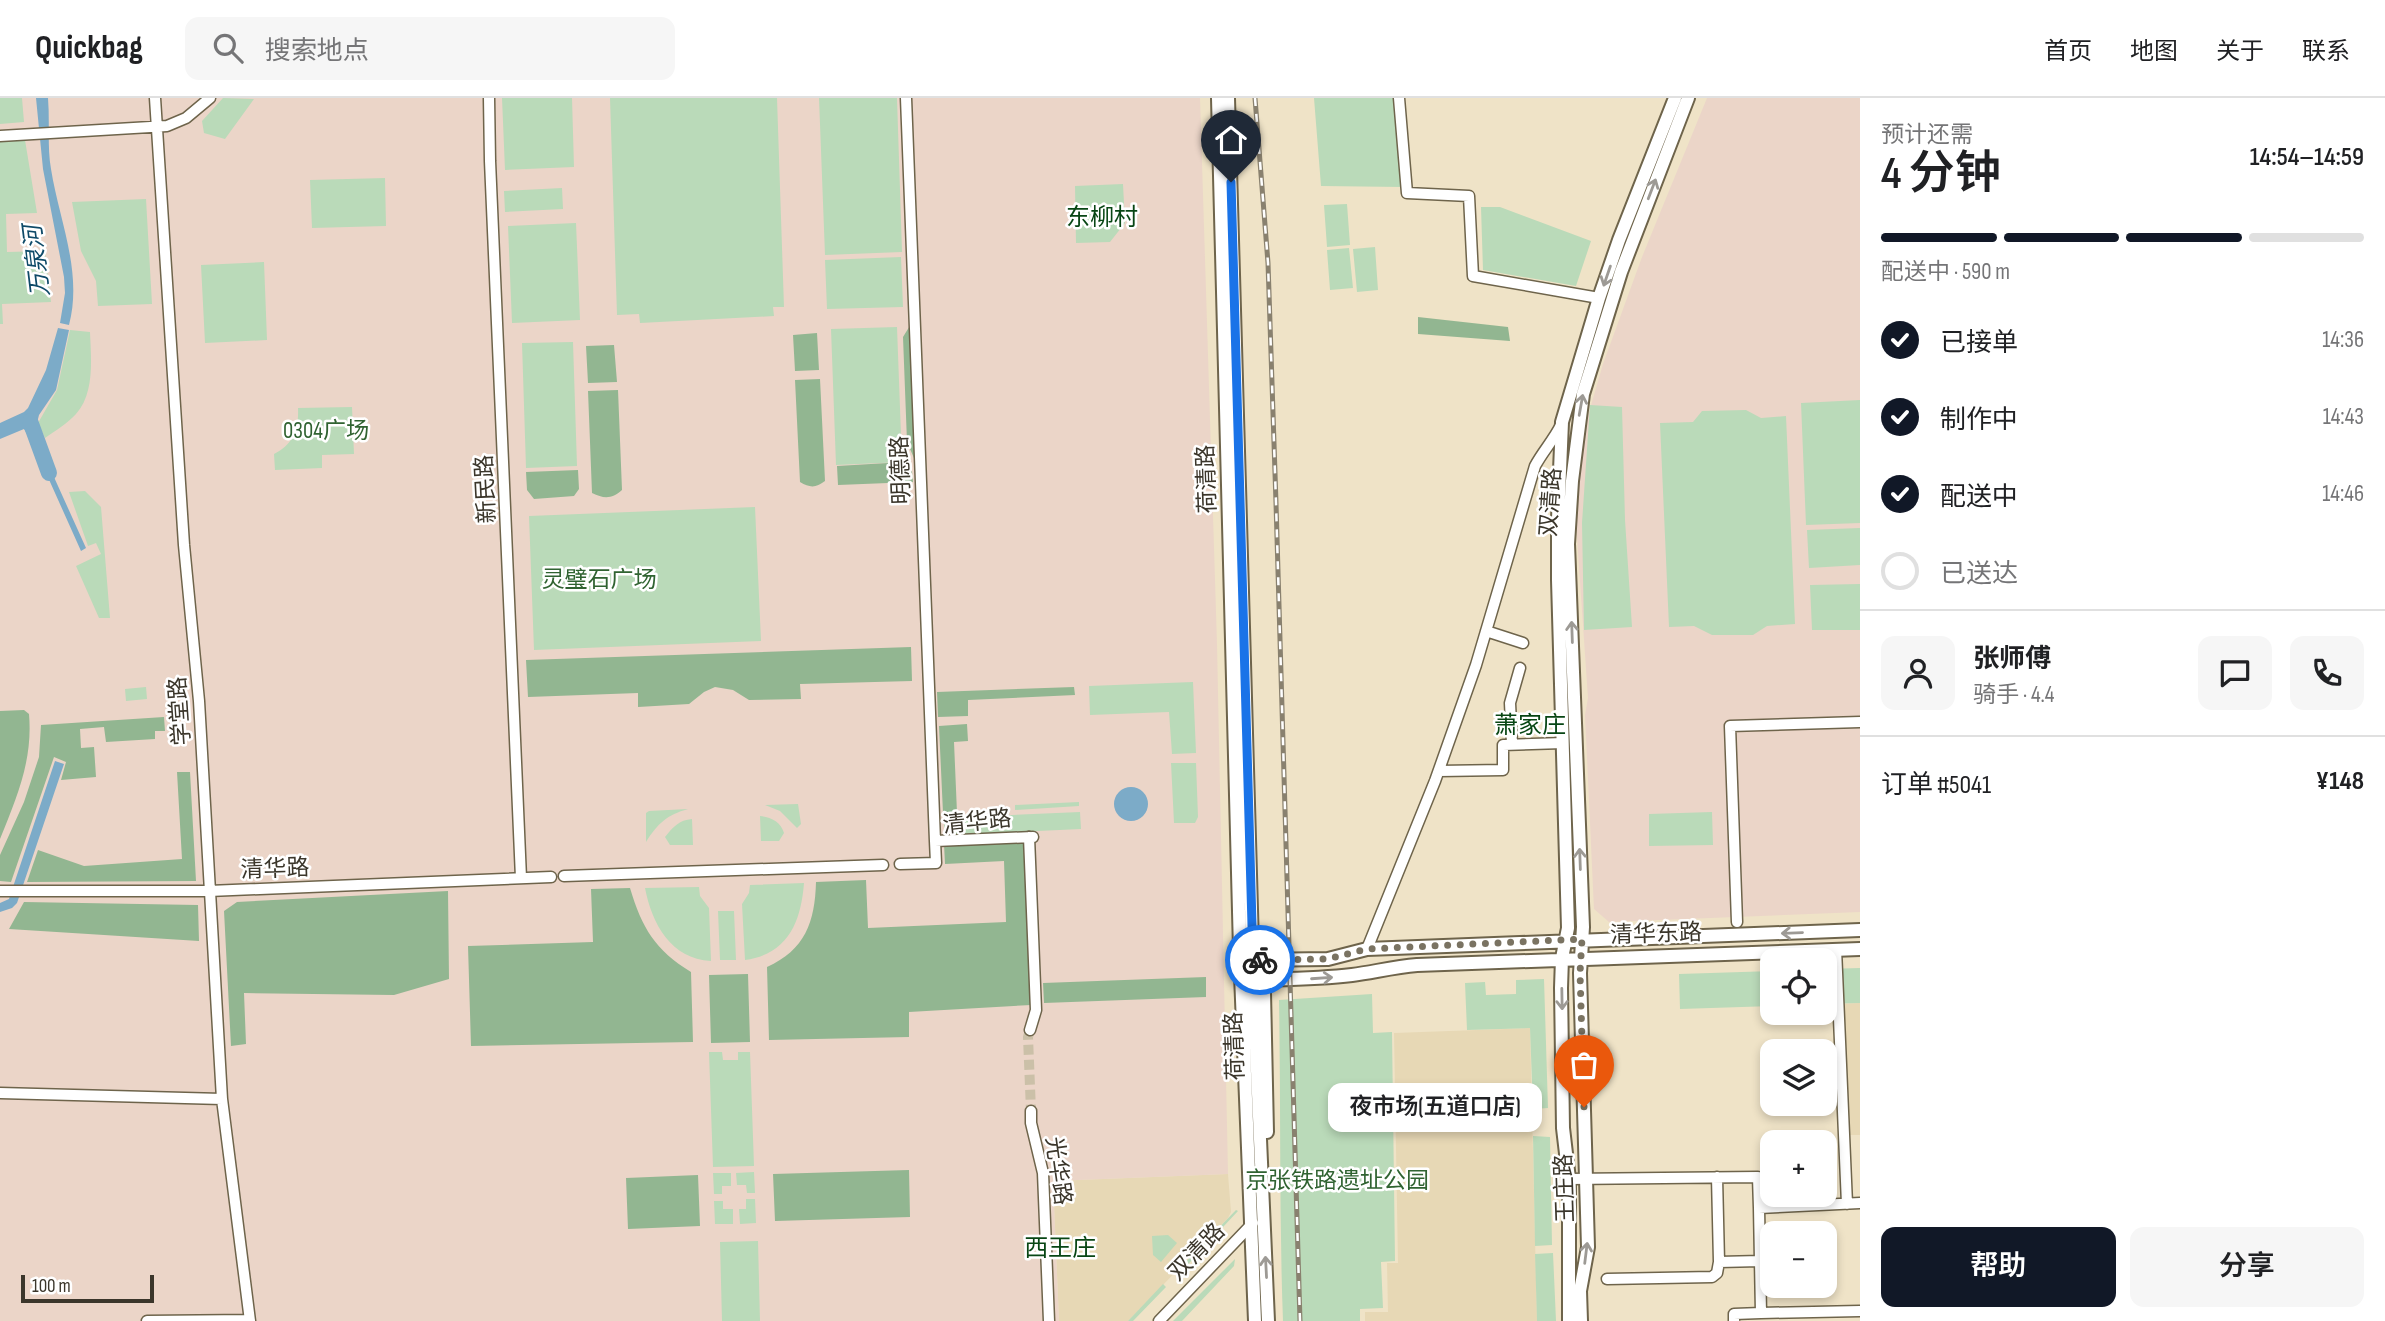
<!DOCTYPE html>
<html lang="zh">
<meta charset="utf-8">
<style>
body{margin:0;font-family:"Sofia Sans Condensed","Noto Sans SC",sans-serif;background:#f6f6f6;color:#202124;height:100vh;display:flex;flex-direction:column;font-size:26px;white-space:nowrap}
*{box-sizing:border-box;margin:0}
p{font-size:23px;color:#757577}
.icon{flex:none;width:38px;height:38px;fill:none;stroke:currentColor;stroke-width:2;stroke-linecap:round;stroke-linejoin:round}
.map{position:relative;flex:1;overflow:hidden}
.drawer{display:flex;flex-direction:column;background:#fff;width:525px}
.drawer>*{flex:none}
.fabs{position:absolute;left:1760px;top:850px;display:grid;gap:14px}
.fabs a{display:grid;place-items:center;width:77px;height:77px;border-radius:14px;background:#fff;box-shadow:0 4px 10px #0003;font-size:35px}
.scale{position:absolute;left:21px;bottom:18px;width:133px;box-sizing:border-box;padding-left:7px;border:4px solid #3b362b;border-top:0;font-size:19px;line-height:24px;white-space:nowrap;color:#3b362b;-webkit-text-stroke:5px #fff;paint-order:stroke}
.pin{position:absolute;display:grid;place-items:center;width:60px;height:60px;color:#fff;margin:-72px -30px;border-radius:50% 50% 50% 0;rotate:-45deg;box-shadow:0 0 7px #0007}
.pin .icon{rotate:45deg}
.courier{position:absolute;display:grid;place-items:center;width:70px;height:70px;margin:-35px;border:5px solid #1a73e8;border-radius:50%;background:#fff;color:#222;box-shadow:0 2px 9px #0007}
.bubble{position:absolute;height:49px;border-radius:14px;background:#fff;box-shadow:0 4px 10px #0003;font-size:23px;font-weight:600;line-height:49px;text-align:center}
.summary em{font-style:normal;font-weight:600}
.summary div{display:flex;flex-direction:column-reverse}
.summary{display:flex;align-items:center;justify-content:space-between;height:119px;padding:0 21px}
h1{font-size:46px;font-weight:600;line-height:52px}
.bar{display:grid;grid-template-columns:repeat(4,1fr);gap:10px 7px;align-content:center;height:84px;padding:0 21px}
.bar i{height:9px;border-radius:5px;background:#e0e0e0}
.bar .selected{background:#111827}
.bar p{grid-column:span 4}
.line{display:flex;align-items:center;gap:18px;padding:0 21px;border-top:2px solid #e0e0e0}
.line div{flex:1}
.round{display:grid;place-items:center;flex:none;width:74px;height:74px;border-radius:14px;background:#f6f6f6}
ol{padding:0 21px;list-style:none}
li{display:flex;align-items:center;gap:21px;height:77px}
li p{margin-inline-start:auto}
li .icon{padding:7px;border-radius:50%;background:#111827;color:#fff;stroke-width:4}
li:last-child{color:#757577}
li i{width:38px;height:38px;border:4px solid #e0e0e0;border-radius:50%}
.button{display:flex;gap:14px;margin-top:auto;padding:14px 21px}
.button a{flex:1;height:80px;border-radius:14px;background:#111827;color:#fff;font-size:28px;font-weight:600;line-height:80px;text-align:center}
.button a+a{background:#f6f6f6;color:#202124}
header{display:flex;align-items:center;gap:42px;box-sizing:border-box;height:98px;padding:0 35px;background:#fff;border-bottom:2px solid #e0e0e0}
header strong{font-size:33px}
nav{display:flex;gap:38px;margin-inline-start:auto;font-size:24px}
.search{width:490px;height:63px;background:#f6f6f6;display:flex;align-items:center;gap:18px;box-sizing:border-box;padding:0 24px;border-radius:14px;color:#757577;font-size:26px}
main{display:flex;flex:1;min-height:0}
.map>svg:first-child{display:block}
</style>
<header>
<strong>Quickbag</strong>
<div class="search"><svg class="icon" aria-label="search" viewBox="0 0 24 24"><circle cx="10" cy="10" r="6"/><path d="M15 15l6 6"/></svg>搜索地点</div>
<nav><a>首页</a><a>地图</a><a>关于</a><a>联系</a></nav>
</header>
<main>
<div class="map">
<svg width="1860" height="1223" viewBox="0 0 1860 1223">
<rect width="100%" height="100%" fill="#efe3c7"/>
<path fill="#e7d8b5" d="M1860,905v132h-12l-8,-131z
M1530,930l7,293h-172v-9h23l-1,-49h11l-4,-230z
M1228,1076l3,38 -3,6 -100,103h-69l-6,-140z"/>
<path fill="#ebd5c8" d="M0,0h1200l17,546 11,530 -175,7 6,140h-1059z
M1707,0h153v814l-251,10 -15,-13 -9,-194 3,-17 -12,-175 7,-90 20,-69 39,-107z"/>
<path fill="#badab9" d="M0,0h22l2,24 -24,2z
M223,0l31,1 -29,40 -21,-6 -2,-12z
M502,0h70l2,69 -69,3z
M610,0h167l7,209h-11l1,9 -134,7 -1,-9 -22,1z
M819,0h78l5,154 -77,3z
M1314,0h82l7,89 -82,-1z
M25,42l12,73 -31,1 1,38 38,-1 6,51 -49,2 1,20h-3v-183z
M385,80l1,48 -74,2 -2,-48z
M1123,86l2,39 -15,19 -34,1 -1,-57z
M562,90l1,21 -58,3 -1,-21z
M146,101l6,105 -54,2 -2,-25 -15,-30 -9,-49z
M1347,106l3,41 -23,2 -3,-42z
M1481,109h19l91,34 -15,45 -93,-16z
M576,125l4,97 -68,3 -4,-97z
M1375,149l3,43 -21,2 -4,-43z
M1349,150l4,40 -23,2 -3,-40z
M901,159l2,50 -76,2 -2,-49z
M264,164l3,78 -62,3 -4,-78z
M897,229l5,135 -66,3 -5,-136z
M70,232l20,2c1,26 5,61 -14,82 -8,9 -21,17 -31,24l-7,-15 19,-33z
M573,244l4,124 -51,2 -4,-125z
M1860,302v123l-54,2 -5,-122z
M1590,307l32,2 3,113 7,107 -48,3 -2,-107z
M352,309l2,47 -32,1v13l-47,2 -1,-16c19,-9 25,-25 24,-46z
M1746,312l15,8 25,-2 9,208 -28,2 -14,9h-41l-18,-9 -25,1 -9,-204 33,-1 9,-11z
M85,393l16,16 9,111h-11l-23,-52 25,-12 -5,-11 -8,3 -19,-54z
M755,409l6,134 -227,9 -5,-134z
M1860,430v37l-51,3 -2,-38z
M1860,486v46h-48l-2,-45z
M1193,584l3,71 -24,1 -3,-42 -79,3 -1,-29z
M146,589l1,12 -21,2 -1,-12z
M1171,665h25l2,54 -3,6h-21z
M1079,704v4l-64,4v-5z
M798,706l3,20 -4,4 -17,-17 -15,-6z
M688,711c-21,6 -30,14 -42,33v-29l3,-2z
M1080,714l1,17 -130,6 -7,-8v-9z
M1712,714l1,33 -64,1v-32z
M760,718c11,1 21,6 24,17l-5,8h-18z
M692,721l1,26h-23l-5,-8c8,-10 14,-17 27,-18z
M804,785c-3,39 -16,71 -59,77l-3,-56 7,-11 1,-8z
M699,789l1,9 9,12 2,53c-40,-2 -59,-37 -66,-73z
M718,813h16l2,49h-16z
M1860,870v35l-35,1v-35z
M1773,873v35l-93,3 -1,-35z
M1544,881l4,129 -15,1 -3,-81 -63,2 -2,-47 20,-1 1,13 30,-1v-14z
M1372,896l1,39 19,-1 3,229 -14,1 2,46 -23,1v12h-77c-4,-107 -2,-214 -4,-321z
M709,954h13l1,8h15v-8h12l4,114 -41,1z
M1533,1038l17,1 2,108 -17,1z
M754,1074l1,21h-8l-1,-8h-9l-1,-12z
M731,1075v13h-9v8h-8l-1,-21z
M746,1101h9l1,24 -16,1 -1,-15h7z
M714,1103h9v8h10v15h-18z
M1236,1112l2,1 -58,62 -3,-2z
M1168,1137l9,8 -16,19 -8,-7 -1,-19z
M758,1143l2,80h-38l-2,-79z
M1553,1155l3,68h-19l-2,-67z
M1235,1161l-1,7 -52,55h-9z
M1163,1186l3,3 -33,34h-5z"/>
<path fill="#92b691" d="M1418,219l90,10 2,14 -92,-7z
M911,226l6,141 -10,-23 -4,-105z
M817,235l2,37 -24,1 -2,-36z
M614,247l3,37 -29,1 -2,-37z
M820,281l5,102c-9,7 -15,7 -25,1l-5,-102z
M618,292l4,100c-10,9 -18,9 -30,3l-4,-102z
M905,364l7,10 1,10 -75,3 -1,-19z
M578,372l1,19 -5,7 -40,3 -7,-9 -1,-18z
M911,549l1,34 -112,3 1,15 -52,1 -16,-10 -18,-3 -11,5 -15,12 -51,3v-14l-110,4 -2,-37z
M1074,589l1,8 -107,5v16l-30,1 -1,-25z
M24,612l5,4c4,46 -12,83 -29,125v-128z
M164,619l1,14h-10v8l-49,3 -2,-15 -24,2 1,19 13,-1 2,30 -35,3 5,-18 -12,-5 -43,125 -11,-1v-26l24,-53 15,-45 2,-32z
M967,626l1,17 -14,1 3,71h-14l-4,-87z
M177,674h13l6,109 -169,1 11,-32 46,16 98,-7z
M1024,743l7,164 -122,7v25l-140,3 -2,-73c38,-17 48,-45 49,-85l50,-2 2,48 138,-6 -2,-61 -59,3 -1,-20z
M630,790c12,40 25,62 61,84l2,70 -222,4 -3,-100 125,-4 -2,-53z
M448,793l1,88 -55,16 -150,-2 2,51 -15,2 -7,-135 13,-9z
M24,804l174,3 1,36 -190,-12z
M748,876l2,68 -39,1 -2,-68z
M1206,879v20l-162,6 -1,-20z
M909,1072l1,47 -135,4 -2,-47z
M698,1077l2,51 -72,3 -2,-51z"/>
<path fill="#7cabc8" d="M36,0h12c2,24 -1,48 3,71 8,51 32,103 18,156l-9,-2 5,-30 -1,-16 -21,-108z
M58,230l11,2 -13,60 -17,25 -2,8 3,17 -8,2 -8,-13 -24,10v-16l24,-11 4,-4 18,-38z
M38,357h6l42,93 -5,3z
M55,663l9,3 -47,139 -5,5 -12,4v-9l9,-4z
M1114 706a17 17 0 1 1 34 0a17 17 0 1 1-34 0Z"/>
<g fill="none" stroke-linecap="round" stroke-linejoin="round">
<path stroke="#7cabc8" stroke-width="16" d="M30,323l19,52"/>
<path stroke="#cbc0a8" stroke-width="10" stroke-dasharray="10 5" stroke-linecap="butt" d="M1030,932l-2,7 3,74"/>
<g stroke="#6e644b" stroke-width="13">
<path id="minor" d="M155,0l29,447 15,156 23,398 28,222
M489,0l1,63 31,717
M906,0l29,743
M1399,0l8,95 62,3 4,80 126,22
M0,38l167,-10 19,-8 24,-20
M1486,533l37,12
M1512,646l-2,-41 10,-35
M1439,673l64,-1v-25l60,-2
M1029,739l7,173 -6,20
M900,766l36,-1 -1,-22 98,-4
M564,778l319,-11
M0,793h209l342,-14
M1737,824l-7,-196 130,-4
M1367,851l68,-168 41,-116 59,-199c8,-15 18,-25 26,-41
M1836,851l11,255
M0,995l222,6
M1031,1013v12l12,50 6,148
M1717,1079l2,85 41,-1
M1569,1081l189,-2 1,31 101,-5
M1759,1110l2,105 99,-2
M1607,1181l105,-2 5,-4 2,-11
M147,1223l103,-1
M1159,1223l94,-98
M1734,1223v-7l27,-1"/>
</g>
<g stroke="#6e644b" stroke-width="16">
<path id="major" d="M1218,0l22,852 15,371
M1228,0l25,882 15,341
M1248,867l5,-5 75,-1 39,-10 493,-19
M1248,877l5,5c33,-1 66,-1 99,-5 22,-3 42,-8 65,-10l443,-16
M1267,1034l-3,-140 2,-7 8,-6
M1569,1223v-142l-6,-51 -2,-140 1,-30 6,-30 -10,-348v-61l4,-97 37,-124 20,-58 56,-142
M1581,1223l-1,-30 8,-44 -8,-274 3,-46 -15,-383 4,-63 11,-87 38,-122 67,-174"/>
</g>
<use href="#minor" stroke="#fff" stroke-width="10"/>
<use href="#major" stroke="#fff" stroke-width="12"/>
<g stroke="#89816f" stroke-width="5">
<path id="rail" d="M1255,0l13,165 8,240 24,818"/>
</g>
<use href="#rail" stroke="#fff" stroke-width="2.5" stroke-dasharray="8" stroke-linecap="butt"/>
</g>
<defs><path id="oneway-shaft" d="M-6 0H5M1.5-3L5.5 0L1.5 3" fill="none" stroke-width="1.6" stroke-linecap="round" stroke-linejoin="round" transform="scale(1.75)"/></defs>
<g stroke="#9d9a95">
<use href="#oneway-shaft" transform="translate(1652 91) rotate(-69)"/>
<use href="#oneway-shaft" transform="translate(1607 178) rotate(109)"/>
<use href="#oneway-shaft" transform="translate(1581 307) rotate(-80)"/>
<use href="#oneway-shaft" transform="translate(1572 534) rotate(-92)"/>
<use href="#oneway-shaft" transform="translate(1580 761) rotate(-92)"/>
<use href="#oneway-shaft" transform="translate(1792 835) rotate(178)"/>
<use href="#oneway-shaft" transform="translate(1322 880) rotate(-4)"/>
<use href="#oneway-shaft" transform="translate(1562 901) rotate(89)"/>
<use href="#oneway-shaft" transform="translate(1586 1155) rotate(-83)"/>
<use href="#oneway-shaft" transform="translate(1266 1169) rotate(-93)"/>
</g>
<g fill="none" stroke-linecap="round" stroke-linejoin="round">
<path stroke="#7a7362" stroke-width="7" stroke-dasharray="0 12.6" d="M1260,862l68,-1 39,-10 215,-10 -2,34 4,134"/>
<path stroke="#1a73e8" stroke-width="9" d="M1231,84l22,778h7"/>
</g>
<g text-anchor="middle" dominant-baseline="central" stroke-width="5" stroke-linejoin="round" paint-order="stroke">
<g font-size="23" fill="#306331" stroke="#fff">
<text x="326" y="333">0304广场</text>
<text x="599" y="482">灵璧石广场</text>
<text x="1337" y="1083">京张铁路遗址公园</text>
</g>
<g font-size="23" fill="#3b362b" stroke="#fff">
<text transform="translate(901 372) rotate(-92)">明德路</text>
<text transform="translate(1207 381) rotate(-92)">荷清路</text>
<text transform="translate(486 391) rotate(-93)">新民路</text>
<text transform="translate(1551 404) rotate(-86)">双清路</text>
<text transform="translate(180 613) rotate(-94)">学堂路</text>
<text transform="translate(977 724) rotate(-6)">清华路</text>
<text transform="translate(275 771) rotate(-2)">清华路</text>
<text transform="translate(1656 836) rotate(-2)">清华东路</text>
<text transform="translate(1235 948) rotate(-92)">荷清路</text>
<text transform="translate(1058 1073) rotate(82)">光华路</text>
<text transform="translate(1565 1090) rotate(-92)">王庄路</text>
<text transform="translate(1197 1154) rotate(-46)">双清路</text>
</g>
<g font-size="24" fill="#084614" stroke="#fff">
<text x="1102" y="119">东柳村</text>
<text x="1530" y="627">萧家庄</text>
<text x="1060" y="1150">西王庄</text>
</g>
<g font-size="24" font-style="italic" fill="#0e4a68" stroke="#fff">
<text transform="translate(37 163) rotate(-97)">万泉河</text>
</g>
</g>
</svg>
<div class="fabs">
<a><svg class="icon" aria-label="locate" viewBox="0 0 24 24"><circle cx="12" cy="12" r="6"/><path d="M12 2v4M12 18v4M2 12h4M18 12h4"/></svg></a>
<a><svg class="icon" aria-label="layers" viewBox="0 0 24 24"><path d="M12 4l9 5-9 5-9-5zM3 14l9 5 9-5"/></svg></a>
<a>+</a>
<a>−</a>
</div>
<div class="scale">100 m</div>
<div class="pin" style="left:1584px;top:1009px;background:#ea580c"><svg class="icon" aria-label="bag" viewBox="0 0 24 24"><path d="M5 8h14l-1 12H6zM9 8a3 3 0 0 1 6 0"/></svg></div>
<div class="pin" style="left:1231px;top:84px;background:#1f2937"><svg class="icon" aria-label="home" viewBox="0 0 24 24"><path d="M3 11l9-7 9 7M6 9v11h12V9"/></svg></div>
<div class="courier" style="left:1260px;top:862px"><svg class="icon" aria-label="bike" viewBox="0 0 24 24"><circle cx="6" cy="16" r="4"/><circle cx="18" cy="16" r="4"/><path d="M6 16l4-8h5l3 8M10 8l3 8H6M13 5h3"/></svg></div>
<div class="bubble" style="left:1328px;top:985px;width:214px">夜市场(五道口店)</div>
</div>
<section class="drawer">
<div class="summary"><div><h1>4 分钟</h1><p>预计还需</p></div><em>14:54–14:59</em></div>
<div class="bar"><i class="selected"></i><i class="selected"></i><i class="selected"></i><i></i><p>配送中 · 590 m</p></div>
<ol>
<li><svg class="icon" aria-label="check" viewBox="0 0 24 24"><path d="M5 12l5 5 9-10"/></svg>已接单<p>14:36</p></li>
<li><svg class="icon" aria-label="check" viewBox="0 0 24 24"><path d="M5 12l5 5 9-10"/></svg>制作中<p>14:43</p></li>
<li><svg class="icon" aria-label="check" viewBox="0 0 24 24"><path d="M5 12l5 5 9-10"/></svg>配送中<p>14:46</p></li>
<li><i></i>已送达</li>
</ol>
<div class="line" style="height:126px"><a class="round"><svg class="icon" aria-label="person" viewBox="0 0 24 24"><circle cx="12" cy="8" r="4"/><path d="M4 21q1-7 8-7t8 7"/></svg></a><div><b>张师傅</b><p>骑手 · 4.4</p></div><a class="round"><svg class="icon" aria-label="chat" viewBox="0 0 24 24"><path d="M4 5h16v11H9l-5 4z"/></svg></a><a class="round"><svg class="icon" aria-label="phone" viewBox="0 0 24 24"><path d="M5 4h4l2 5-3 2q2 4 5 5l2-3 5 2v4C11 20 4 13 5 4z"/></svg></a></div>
<div class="line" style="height:91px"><div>订单 #5041</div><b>¥148</b></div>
<div class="button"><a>帮助</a><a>分享</a></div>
</section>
</main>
